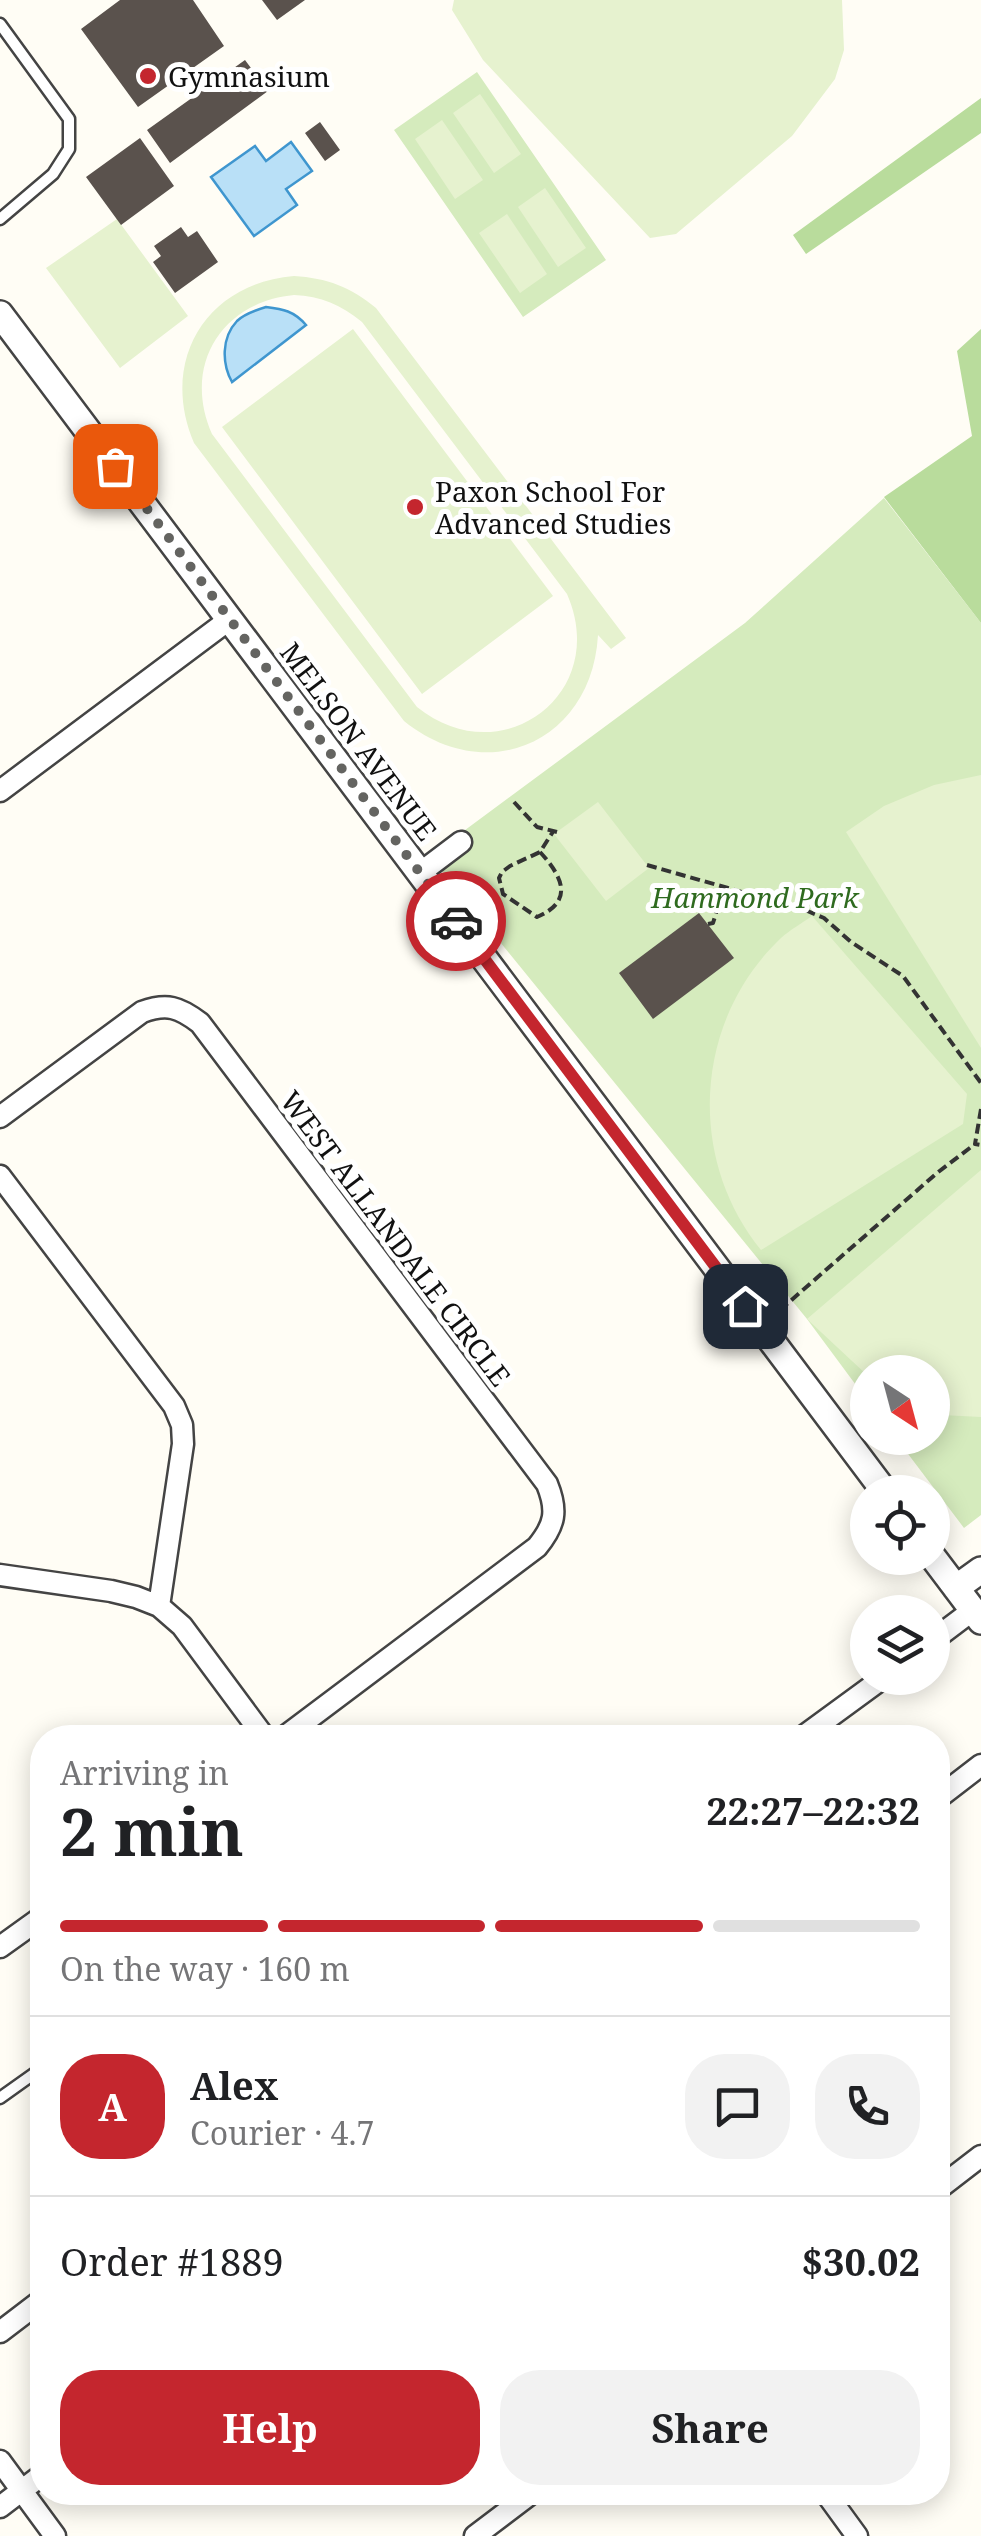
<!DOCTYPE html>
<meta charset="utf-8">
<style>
body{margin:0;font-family:"Noto Serif",serif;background:#f2f2f2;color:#202124;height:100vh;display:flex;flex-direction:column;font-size:38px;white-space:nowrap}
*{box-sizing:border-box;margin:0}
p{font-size:32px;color:#757577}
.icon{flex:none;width:55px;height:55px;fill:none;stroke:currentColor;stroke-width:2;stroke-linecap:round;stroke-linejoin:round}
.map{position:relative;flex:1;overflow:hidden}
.sheet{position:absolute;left:30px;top:1725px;width:920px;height:780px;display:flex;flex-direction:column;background:#fff;border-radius:40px;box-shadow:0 5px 25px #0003}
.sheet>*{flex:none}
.needle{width:65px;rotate:144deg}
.controls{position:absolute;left:850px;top:1355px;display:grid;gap:20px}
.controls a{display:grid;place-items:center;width:100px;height:100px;border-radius:50%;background:#fff;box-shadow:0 5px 25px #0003;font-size:50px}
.pin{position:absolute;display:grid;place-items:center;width:85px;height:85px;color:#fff;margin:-42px;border-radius:20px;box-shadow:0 5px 15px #0006}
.courier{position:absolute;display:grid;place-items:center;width:100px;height:100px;margin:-50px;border:8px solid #c4262e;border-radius:50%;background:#fff;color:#222;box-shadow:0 2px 12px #0007}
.summary em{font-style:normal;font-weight:700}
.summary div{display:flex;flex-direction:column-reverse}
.summary{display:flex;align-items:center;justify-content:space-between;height:170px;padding:0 30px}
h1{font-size:65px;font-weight:700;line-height:75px}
.bar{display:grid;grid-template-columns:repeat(4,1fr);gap:15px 10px;align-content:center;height:120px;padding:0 30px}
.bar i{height:12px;border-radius:8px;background:#e0e0e0}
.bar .current{background:#c4262e}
.bar p{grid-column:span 4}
.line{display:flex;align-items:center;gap:25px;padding:0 30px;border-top:2px solid #e0e0e0}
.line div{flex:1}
.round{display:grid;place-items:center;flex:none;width:105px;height:105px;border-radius:40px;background:#f2f2f2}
.cta{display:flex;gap:20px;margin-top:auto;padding:20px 30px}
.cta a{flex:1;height:115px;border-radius:40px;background:#c4262e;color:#fff;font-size:40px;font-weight:700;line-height:115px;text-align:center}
.cta a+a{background:#f2f2f2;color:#202124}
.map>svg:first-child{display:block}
</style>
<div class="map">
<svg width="981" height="2536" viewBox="0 0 981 2536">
<rect width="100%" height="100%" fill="#fffdf5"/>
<path fill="#d5ebbd" d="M477,72l129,188 -83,57 -129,-187z
M884,498l97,125v892l-17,13 -68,-90h36v-66h-64l-1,28 -60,-81 -377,-463 315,-233z"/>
<path fill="#b9dc9c" d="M981,98v35l-175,121 -13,-19z
M981,329v294l-97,-126 88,-61 -15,-85z"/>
<path fill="#e6f2cf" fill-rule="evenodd" d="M454,0h388l2,50 -9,29 -43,57 -116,98 -26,4 -167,-178 -31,-50z
M480,94l41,60 -27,19 -41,-60z
M442,120l41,60 -28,19 -40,-60z
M545,188l41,60 -28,19 -40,-60z
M507,214l40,60 -27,19 -41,-60z
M117,219l71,97 -68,52 -74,-100z
M294,276c33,2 57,11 82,32l250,330 -15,11 -13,-14c-6,107 -111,153 -194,86l-210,-278c-35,-82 12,-160 100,-167zM294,295c27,1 47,10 68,27l205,272c44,100 -66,181 -150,113l-205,-273c-30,-68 9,-132 82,-139z
M353,329l200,267 -131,98 -200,-267z
M981,775v273l-135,-216 38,-26 50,-21z
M598,802l51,66 -43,33 -52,-67z
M812,916l155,178 -4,30 -202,126c-75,-92 -67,-230 20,-312 9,-8 21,-15 31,-22z
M981,1170v247l-39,-2 -9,-5 -1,-38h-64l-1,3 -60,-56z"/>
<path fill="#b9e0f7" stroke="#3f96cf" stroke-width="2.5" d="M291,142l21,29 -26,18 11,16 -43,31 -43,-59 44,-31 11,15z
M266,307c17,2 28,4 40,18l-74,57c-10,-18 -11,-44 5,-61 7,-7 19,-11 29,-14z"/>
<path fill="#5a524d" d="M120,0h73l31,46 -86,61 -57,-78z
M262,0h43l-28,20z
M245,60l23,31 -98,72 -23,-33z
M320,122l20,28 -15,11 -20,-28z
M140,138l34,48 -53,39 -35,-48z
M181,227l7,10 9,-6 21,31 -43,31 -22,-31 8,-6 -7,-10z
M699,913l35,45 -81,61 -34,-46z"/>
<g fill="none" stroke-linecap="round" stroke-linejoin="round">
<g stroke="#444" stroke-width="15">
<path id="service" d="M0,24l69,95v30l-16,25 -53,45
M0,2098l42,-30"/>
</g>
<g stroke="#444" stroke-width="25">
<path id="minor" d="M0,791l230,-172
M420,873l41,-31
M0,1117l142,-105c25,-9 37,-5 58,11l347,461c11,27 8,41 -10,63l-254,191
M0,1176l174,230 8,19 1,19 -24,162
M0,1575l111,16 25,6 23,9 23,20 83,112
M932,1641l41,-31
M801,1738l82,-60
M938,1798l43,-33
M0,1947l42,-30
M938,2189l43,-33
M0,2332l42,-32
M0,2461l55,75
M825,2492l32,44
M0,2507l42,-32
M475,2536l58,-44"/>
</g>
<g stroke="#444" stroke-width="30">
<path id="tertiary" d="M0,314l885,1178
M932,1556l49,65
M956,1588l25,-18"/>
</g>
<path stroke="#333" stroke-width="4" stroke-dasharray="10 5" stroke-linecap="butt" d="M514,802l23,25 20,5
M540,852c22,24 35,49 -3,65l-34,-23 -4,-16 3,-6 8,-6 30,-14 14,-22
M647,865l158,45 19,8 27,24 52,34 78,107
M708,924l5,-1 11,-36
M981,1109l-6,35 6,1
M780,1310l157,-137 38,-29"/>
<use href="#service" stroke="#fff" stroke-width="10"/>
<use href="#minor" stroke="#fff" stroke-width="20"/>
<use href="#tertiary" stroke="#fff" stroke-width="25"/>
</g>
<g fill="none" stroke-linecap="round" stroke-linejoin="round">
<path stroke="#646461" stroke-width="10" stroke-dasharray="0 18" d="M115,466l341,455"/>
<path stroke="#c4262e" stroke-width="12" d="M456,921l289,385"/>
</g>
<g fill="#c4262e" stroke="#fff" stroke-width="4">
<circle cx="148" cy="76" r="10"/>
<circle cx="415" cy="507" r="10"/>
</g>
<g text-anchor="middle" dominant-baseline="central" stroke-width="10" stroke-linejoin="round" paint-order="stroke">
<g font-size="28" fill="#111" stroke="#fff" text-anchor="start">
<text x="168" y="76">Gymnasium</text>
<text x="435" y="491">Paxon School For<tspan x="435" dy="32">Advanced Studies</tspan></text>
</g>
<g font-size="28" fill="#111" stroke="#fff">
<text transform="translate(359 741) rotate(53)">MELSON AVENUE</text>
<text transform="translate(396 1238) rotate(53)">WEST ALLANDALE CIRCLE</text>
</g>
<g font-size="28" font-style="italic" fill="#2f6b1f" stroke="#fff">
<text x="755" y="897">Hammond Park</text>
</g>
</g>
</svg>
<div class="controls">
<a><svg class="needle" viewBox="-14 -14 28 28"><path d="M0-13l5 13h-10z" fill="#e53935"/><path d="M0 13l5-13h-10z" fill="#757577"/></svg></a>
<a><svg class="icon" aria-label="locate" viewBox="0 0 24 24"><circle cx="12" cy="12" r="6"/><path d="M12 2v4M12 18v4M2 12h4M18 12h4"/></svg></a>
<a><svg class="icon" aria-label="layers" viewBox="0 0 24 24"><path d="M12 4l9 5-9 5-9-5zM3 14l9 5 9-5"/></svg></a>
</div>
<div class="pin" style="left:115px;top:466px;background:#ea580c"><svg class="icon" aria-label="bag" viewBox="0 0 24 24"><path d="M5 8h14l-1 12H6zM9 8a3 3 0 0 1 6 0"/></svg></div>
<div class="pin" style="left:745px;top:1306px;background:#1f2937"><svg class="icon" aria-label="home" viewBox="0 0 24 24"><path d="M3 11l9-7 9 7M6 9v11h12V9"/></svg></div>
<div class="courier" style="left:456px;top:921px"><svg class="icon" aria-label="car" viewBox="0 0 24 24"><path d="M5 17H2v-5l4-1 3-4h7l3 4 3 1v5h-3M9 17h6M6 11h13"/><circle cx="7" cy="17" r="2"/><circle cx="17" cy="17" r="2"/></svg></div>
<section class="sheet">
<div class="summary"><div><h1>2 min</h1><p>Arriving in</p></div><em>22:27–22:32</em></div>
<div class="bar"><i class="current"></i><i class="current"></i><i class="current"></i><i></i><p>On the way · 160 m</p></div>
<div class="line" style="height:180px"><b class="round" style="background:#c4262e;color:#fff">A</b><div><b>Alex</b><p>Courier · 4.7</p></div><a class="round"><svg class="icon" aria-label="chat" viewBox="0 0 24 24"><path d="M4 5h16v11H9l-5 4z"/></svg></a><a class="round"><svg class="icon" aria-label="phone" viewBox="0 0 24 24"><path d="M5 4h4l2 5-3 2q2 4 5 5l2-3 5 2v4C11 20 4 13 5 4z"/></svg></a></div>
<div class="line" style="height:130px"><div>Order #1889</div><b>$30.02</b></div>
<div class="cta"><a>Help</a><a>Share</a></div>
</section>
</div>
